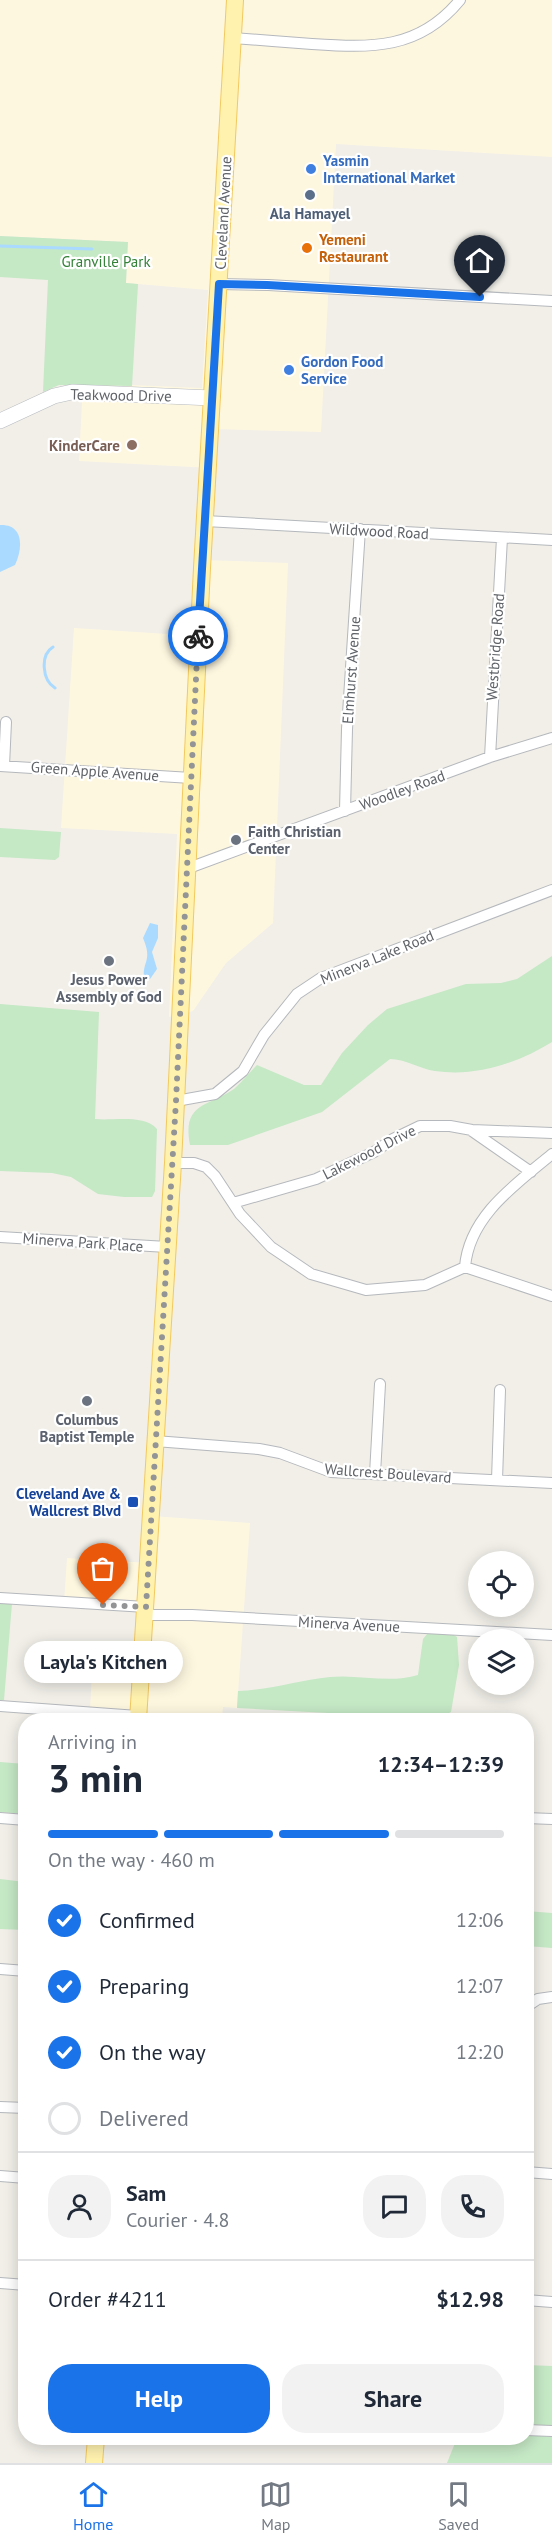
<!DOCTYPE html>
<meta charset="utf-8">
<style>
body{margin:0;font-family:"PT Sans",sans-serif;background:#f2f2f3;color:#1f2937;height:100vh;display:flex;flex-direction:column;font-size:22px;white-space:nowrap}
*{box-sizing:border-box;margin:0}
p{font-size:20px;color:#747a83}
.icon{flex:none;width:33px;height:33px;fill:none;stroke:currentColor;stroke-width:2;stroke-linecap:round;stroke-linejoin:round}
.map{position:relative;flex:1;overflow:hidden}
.sheet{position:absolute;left:18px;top:1713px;width:516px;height:732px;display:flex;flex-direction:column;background:#fff;border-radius:24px;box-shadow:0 3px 15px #0003}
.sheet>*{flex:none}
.tools{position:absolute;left:468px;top:1551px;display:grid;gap:12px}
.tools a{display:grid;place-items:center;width:66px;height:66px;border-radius:50%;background:#fff;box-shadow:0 3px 15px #0003;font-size:30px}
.pin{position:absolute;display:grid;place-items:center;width:51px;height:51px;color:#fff;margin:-62px -26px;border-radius:50% 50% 50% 0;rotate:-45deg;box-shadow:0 0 6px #0007}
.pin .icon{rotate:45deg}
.courier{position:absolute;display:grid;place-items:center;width:60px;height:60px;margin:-30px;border:4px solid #1a73e8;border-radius:50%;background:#fff;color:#222;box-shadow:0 2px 8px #0007}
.bubble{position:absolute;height:42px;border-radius:21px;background:#fff;box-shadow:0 3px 15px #0003;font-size:20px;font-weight:700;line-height:42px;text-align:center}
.headline em{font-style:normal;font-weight:700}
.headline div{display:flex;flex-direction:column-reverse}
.headline{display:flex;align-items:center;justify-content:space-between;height:102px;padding:0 30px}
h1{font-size:39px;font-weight:700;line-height:45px}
.bar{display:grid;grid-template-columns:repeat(4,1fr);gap:9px 6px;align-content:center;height:72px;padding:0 30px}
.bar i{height:8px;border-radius:4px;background:#e0e1e3}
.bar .active{background:#1a73e8}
.bar p{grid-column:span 4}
.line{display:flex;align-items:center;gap:15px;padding:0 30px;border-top:2px solid #e0e1e3}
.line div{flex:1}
.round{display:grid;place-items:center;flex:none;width:63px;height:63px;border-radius:24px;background:#f2f2f3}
ol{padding:0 30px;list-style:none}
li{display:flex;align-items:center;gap:18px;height:66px}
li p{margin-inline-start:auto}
li .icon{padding:6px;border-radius:50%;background:#1a73e8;color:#fff;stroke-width:4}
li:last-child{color:#747a83}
li i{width:33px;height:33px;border:3px solid #e0e1e3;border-radius:50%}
.action{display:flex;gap:12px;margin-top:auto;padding:12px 30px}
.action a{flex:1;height:69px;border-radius:24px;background:#1a73e8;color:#fff;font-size:24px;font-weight:700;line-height:69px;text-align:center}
.action a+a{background:#f2f2f3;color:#1f2937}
.tab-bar{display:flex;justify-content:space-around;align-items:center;height:84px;border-top:2px solid #e0e1e3;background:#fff;font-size:16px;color:#747a83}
.tab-bar a{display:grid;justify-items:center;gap:3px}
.tab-bar .active{color:#1a73e8}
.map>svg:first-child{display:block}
</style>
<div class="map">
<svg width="552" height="2463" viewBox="0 0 552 2463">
<rect width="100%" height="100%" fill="#f1efe8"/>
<path fill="#fef7e0" d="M0,0h552v157l-216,-13 -15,288 -108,-3 -2,39 -132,-7 4,-78 119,5 6,-98 -82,-7 1,-41 -127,-6z
M204,560l84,3 -15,360 -47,40 -33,48 -24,6 8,-183 -116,-6 13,-200 125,8z
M152,1516l98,7 -13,185 -14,-1 -1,13h-149l1,-11 16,1 3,-57 50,3 3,-47 -82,-6 3,-45 82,5z"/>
<path fill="#c5e8c5" d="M0,236l128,6 -2,41 12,1 -6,102 -73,-1 -16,7 5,-112 -48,-3z
M0,828l61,4 -2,25 -4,3 -55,-3z
M552,956v86c-34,21 -76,35 -117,29 -15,-2 -30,-12 -45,-12l-68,53 -94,33h-38c-8,-42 17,-38 44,-56 8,-7 16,-17 23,-24l47,20h17l21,-32 26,-28 19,-16 79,-25 35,-1 16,-4z
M0,1004l99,8 -4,107c18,2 49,-5 62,10l-2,62 -3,6h-28l-26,-3 -27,-17 -19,-4 -52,-2z
M0,1602l12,1 -8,97h-4z
M447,1631l10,6 2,28 -8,47 -13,7 -201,-11 1,-17c33,-1 60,-11 92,-14 29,-3 59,7 88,-2l5,-36 5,-6z
M0,1762l25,2v50l-25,-2z
M0,1879l25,3v48l-25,-1z
M526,1911l26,2v35l-25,-2z
M526,2365l26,1v61l-25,-1z
M527,2431l25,2v30h-105l10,-25h69z"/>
<path fill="#aadaff" d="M0,525c24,-1 23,23 15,40l-15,7z
M150,923l8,2v13l-6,14 5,17 -7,10 -6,-1c-2,-17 9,-17 -1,-40z"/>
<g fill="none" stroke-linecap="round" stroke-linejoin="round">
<path stroke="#aadaff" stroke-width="3" d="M0,246l92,3
M53,647c-13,8 -11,33 2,41"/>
<g stroke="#b5b8bc" stroke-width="12">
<path id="street" d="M233,38c26,2 53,4 79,6 59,4 107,6 148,-44
M219,284l49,1 284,16
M205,521l347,19
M490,757l12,-219
M0,766l191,12
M4,766l2,-44
M345,811l2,-82 13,-200
M186,869l304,-112 62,-19
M176,1101l39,-7 28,-23 21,-36 33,-41 24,-16 231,-88
M472,1131l59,41
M173,1163h21l12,4 9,9 25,38 31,33 40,27 55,16 59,-5 40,-18 87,29
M233,1203l83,-24 58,-27 19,-13 27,-13h30l22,4 80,3
M0,1237l167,10
M465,1267c4,-51 51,-83 87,-113
M155,1441l104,8 21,4 51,19 221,11
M375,1474l5,-90
M497,1480l3,-90
M0,1598l146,9
M146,1615h46l360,20
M0,1706l138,10
M0,1818l26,2
M526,1818l26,1
M0,1969l26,2
M526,2007l12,-8 14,-2
M0,2107l26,1
M526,2172l26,2
M0,2176l26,2
M0,2283l26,2
M526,2300l26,2
M526,2430l26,1"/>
</g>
<g stroke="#b6babf" stroke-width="16">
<path id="secondary" d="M0,421l54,-25 18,-4 140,6"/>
</g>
<g stroke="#f2c960" stroke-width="18">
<path id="primary" d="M138,1720l35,-557 29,-595 33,-568
M94,2463l2,-25"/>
</g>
<use href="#street" stroke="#fff" stroke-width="10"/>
<use href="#secondary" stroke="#fff" stroke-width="15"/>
<use href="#primary" stroke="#fff2af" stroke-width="16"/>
</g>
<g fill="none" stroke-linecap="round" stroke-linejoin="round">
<path stroke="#929495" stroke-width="6" stroke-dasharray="0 10.8" d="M103,1605l43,2 30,-506 22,-465"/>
<path stroke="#1a73e8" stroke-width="8" d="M198,636l21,-352 48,1 213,12"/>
</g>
<g fill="#3f7fe0" stroke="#fff" stroke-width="2">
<circle cx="311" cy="169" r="6"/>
<circle cx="289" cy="370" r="6"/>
</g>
<circle fill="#5c6f8a" stroke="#fff" stroke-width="2" cx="310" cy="195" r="6"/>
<circle fill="#e8710a" stroke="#fff" stroke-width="2" cx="307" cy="248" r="6"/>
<circle fill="#8d6e63" stroke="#fff" stroke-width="2" cx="132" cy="445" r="6"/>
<g fill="#6b7280" stroke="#fff" stroke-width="2">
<circle cx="236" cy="840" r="6"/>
<circle cx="109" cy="961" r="6"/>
<circle cx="87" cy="1401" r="6"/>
</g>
<rect fill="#1a4fb4" stroke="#fff" stroke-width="2" x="127" y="1496" width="12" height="12" rx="3"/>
<g text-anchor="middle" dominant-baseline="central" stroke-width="4.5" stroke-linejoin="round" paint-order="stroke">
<g font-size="15" font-weight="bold" fill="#366cbe" stroke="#fff" text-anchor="start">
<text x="323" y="160">Yasmin<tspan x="323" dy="17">International Market</tspan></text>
<text x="301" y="361">Gordon Food<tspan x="301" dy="17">Service</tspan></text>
</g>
<g font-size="15" fill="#5f6368" stroke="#fff">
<text transform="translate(223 213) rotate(-87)">Cleveland Avenue</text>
<text transform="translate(121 395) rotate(1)">Teakwood Drive</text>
<text transform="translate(379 531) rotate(3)">Wildwood Road</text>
<text transform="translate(495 647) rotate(-86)">Westbridge Road</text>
<text transform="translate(351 670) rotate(-86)">Elmhurst Avenue</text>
<text transform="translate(95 771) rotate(4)">Green Apple Avenue</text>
<text transform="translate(402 790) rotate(-20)">Woodley Road</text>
<text transform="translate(377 957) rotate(-22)">Minerva Lake Road</text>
<text transform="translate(369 1152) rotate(-27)">Lakewood Drive</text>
<text transform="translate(83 1242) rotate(4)">Minerva Park Place</text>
<text transform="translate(388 1473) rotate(4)">Wallcrest Boulevard</text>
<text transform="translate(349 1624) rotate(3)">Minerva Avenue</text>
</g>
<g font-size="15" font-weight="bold" fill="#4e5e75" stroke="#fff">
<text x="310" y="213">Ala Hamayel</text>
</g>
<g font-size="15" font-weight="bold" fill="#c56008" stroke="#fff" text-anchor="start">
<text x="319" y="239">Yemeni<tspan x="319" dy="17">Restaurant</tspan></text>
</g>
<g font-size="15" fill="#348238" stroke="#fff">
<text x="106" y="261">Granville Park</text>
</g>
<g font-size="15" font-weight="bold" fill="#785e54" stroke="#fff" text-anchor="end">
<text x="120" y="445">KinderCare</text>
</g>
<g font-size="15" font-weight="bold" fill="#5b616d" stroke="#fff">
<text x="248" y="831" text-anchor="start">Faith Christian<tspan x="248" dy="17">Center</tspan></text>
<text x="109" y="979">Jesus Power<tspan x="109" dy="17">Assembly of God</tspan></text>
<text x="87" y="1419">Columbus<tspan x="87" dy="17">Baptist Temple</tspan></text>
</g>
<g font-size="15" font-weight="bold" fill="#164399" stroke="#fff" text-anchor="end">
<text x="121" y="1493">Cleveland Ave &amp;<tspan x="121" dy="17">Wallcrest Blvd</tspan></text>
</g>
</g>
</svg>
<div class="tools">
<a><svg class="icon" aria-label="locate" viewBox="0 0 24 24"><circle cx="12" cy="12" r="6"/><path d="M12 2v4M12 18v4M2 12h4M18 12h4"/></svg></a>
<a><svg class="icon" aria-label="layers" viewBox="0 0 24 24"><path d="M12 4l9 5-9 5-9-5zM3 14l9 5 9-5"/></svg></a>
</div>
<div class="pin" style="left:103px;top:1605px;background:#ea580c"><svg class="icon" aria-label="bag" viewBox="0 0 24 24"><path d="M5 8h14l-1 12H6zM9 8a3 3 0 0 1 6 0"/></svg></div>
<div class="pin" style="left:480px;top:297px;background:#1f2937"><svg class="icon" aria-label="home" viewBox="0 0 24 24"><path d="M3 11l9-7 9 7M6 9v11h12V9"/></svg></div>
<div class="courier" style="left:198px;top:636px"><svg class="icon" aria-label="bike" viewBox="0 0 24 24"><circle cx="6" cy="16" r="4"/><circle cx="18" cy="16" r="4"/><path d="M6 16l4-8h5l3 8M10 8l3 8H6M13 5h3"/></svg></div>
<div class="bubble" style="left:24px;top:1641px;width:159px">Layla's Kitchen</div>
<section class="sheet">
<div class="headline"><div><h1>3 min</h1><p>Arriving in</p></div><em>12:34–12:39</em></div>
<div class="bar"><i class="active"></i><i class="active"></i><i class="active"></i><i></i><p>On the way · 460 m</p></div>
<ol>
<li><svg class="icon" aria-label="check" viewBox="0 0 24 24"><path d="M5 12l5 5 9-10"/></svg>Confirmed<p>12:06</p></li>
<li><svg class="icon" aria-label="check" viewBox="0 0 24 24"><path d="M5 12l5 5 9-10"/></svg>Preparing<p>12:07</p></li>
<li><svg class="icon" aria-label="check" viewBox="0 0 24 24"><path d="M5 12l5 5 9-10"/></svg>On the way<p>12:20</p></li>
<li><i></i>Delivered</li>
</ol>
<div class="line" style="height:108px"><a class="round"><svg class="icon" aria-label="person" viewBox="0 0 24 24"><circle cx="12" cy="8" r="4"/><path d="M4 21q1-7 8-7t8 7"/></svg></a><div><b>Sam</b><p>Courier · 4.8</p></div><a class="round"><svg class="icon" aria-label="chat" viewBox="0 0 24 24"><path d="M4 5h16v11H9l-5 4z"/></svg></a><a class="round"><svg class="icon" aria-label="phone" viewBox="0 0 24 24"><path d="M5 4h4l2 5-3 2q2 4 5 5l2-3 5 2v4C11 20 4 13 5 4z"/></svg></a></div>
<div class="line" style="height:78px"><div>Order #4211</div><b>$12.98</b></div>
<div class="action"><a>Help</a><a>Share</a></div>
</section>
</div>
<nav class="tab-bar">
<a class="active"><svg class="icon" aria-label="home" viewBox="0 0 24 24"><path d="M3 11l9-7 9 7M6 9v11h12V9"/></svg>Home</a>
<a><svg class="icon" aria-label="map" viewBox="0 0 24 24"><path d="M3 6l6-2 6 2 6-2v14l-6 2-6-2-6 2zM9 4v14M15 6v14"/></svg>Map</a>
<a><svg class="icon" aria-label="saved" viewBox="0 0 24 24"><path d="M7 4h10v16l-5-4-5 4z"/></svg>Saved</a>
</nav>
